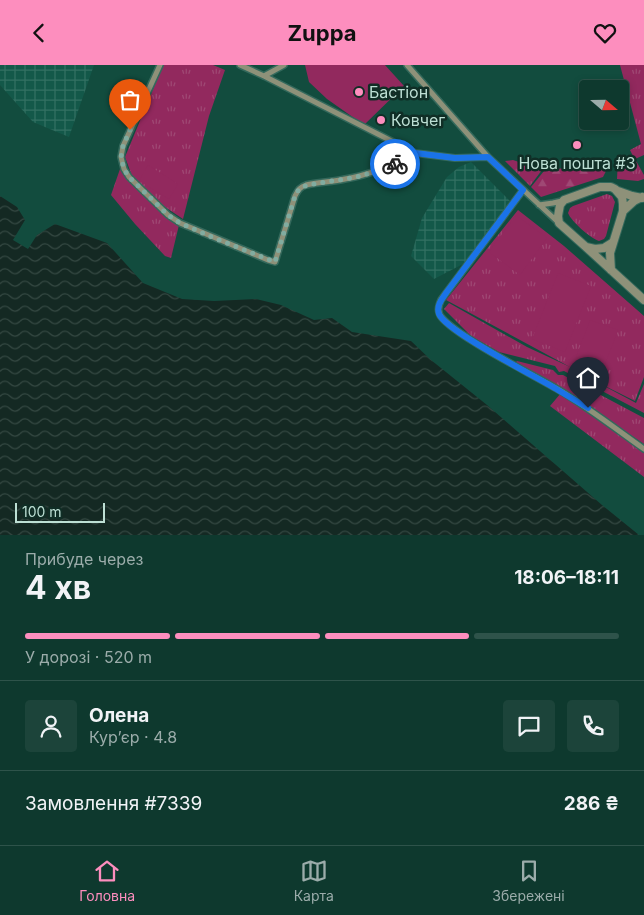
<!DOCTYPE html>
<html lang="uk">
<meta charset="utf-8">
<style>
body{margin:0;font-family:Inter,sans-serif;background:#1c443a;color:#f1f3f6;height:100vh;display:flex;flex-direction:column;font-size:19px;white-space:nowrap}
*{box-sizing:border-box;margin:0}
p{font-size:16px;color:#9bacaa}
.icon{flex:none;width:28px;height:28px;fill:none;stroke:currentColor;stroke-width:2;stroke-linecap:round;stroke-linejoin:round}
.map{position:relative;height:470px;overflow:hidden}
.details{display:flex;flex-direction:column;background:#0e392e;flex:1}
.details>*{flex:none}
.needle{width:32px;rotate:110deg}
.fabs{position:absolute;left:579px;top:15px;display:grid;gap:10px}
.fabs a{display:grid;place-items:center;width:50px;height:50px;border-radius:5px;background:#0e392e;box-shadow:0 2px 8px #0003,0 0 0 1px #2e534a;font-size:25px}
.scale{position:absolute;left:15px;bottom:12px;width:90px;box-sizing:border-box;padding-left:5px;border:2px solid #bddfd4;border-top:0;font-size:14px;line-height:18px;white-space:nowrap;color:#bddfd4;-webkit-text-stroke:4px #102e26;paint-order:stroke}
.pin{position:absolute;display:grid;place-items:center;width:42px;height:42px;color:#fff;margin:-51px -21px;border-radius:50% 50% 50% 0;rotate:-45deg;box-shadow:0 0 5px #0007}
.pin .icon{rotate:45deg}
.courier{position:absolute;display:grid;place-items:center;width:50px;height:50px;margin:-25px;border:4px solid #1a73e8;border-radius:50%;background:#fff;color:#222;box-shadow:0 1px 6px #0007}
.head em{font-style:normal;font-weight:700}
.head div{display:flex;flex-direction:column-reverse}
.head{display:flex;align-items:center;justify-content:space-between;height:85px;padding:0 25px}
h1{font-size:32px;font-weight:700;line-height:38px}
.bar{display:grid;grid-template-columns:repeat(4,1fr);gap:8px 5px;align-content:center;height:60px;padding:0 25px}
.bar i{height:6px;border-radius:4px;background:#2e534a}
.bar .selected{background:#fd8ebe}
.bar p{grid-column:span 4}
.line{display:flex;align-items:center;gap:12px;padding:0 25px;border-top:1px solid #2e534a}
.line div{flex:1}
.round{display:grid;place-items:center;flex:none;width:52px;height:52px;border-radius:5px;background:#1c443a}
header{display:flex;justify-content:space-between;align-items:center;height:65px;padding:0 25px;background:#fd8ebe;color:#111;font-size:22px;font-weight:700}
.tab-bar{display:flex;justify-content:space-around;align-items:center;height:70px;border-top:1px solid #2e534a;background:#0e392e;font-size:14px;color:#9bacaa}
.tab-bar a{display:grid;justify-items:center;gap:2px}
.tab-bar .selected{color:#fd8ebe}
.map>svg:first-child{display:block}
</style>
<header><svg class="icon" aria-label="back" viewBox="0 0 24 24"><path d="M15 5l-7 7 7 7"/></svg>Zuppa<svg class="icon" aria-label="heart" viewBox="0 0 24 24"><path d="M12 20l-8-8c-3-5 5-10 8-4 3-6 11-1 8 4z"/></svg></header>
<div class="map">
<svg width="644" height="470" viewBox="0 0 644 470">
<defs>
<pattern id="industrial-grid" width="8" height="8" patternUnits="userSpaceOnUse" patternTransform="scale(1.25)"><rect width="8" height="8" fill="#135849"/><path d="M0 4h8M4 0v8" fill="none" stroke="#337062"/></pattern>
<pattern id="grass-tufts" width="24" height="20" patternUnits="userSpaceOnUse" patternTransform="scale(1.25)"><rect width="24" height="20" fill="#92295e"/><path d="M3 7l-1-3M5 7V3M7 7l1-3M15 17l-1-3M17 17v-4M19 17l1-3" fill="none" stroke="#9f4874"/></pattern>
<pattern id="forest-firs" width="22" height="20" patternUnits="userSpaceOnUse" patternTransform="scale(1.25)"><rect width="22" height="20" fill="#92295e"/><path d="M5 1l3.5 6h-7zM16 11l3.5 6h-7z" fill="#9f4874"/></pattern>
<pattern id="water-waves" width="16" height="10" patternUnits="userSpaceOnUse" patternTransform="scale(1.25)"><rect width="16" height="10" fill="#142923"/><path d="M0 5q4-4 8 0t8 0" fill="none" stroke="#344842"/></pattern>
</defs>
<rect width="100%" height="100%" fill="#124c3e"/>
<path fill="url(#industrial-grid)" d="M0,0h94l-25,72 -36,-15 -33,-37z
M471,97l39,39 -42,58 -5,5 -29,15 -23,-23 11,-38 25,-41 12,-10z"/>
<path fill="url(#grass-tufts)" d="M163,0h50l12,5 -16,46 -26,103 -21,-14 -30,-29 -7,-19z
M620,0h24v90l-9,4 9,16v4l-6,2 -21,-2 1,-19 15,-4 -3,-6 11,-6z
M513,95l29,10 -12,16 -25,-25z
M120,104l23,25 14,15 22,16 -8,33 -6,-2 -30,-32 -24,-29z
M607,129l5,2 3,6 -9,34 -2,3 -5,2c-9,-3 -28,-20 -31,-28l2,-5 3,-2z
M518,145l46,36 80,70v61l-9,24 -46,-23 47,25 8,-19v29l-80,-42 -5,1 -4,-6 -56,-14 -28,-16 -27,-27 5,-6 78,44 43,20 -124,-67z
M517,296l36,9 5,5h5l81,43v26l-79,-53 -49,-29z
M561,328l26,17 57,41v26l-94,-71z"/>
<path fill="url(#forest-firs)" d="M597,98l7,2 2,6 -3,6 -62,20 -10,-10 13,-16z"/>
<path fill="#92295e" d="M305,0h80l19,21 -40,39 -37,-26 -18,-17z
M148,100l30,19 -9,15 -30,-18z
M516,150l31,23 -27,37 -31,-23z
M558,208l33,13 -26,66 -33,-13z
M590,255l28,10 -14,37 -28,-10z"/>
<path fill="url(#water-waves)" d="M0,131l17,11 8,13 -12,20 15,9 9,-14 18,-11 52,19 36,40 39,16 32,2 42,-2 25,6 33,15 18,-2 20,14 59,9 20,19 56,45 115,100 37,30h-639z"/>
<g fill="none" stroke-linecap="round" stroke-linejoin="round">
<g stroke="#34695c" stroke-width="8">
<path id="minor" d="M160,0l-37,81 -2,11 3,12 5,8 39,38 12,8 88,37 7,2 20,-66c3,-6 5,-9 11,-11 12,-3 26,-3 39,-6 25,-4 48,-14 70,-26
M240,0l24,11 151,77 40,5 33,-1
M407,0l81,92 71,66
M264,11l20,-11
M523,125l-82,110c-3,7 -4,12 1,18 10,11 24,19 37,27 26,16 54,30 80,45 30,18 57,39 85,59
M539,140l14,-2 9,-2"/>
</g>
<g stroke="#34695c" stroke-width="10">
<path id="tertiary" d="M618,126l14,5 10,2
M623,146l11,-10 8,-4
M586,182l58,53
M611,205l-1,-17 13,-42v-7l-1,-7 -7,-8 -4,-2h-11l-36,13 -4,5 -2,11 1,7 27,24 9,2 9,-1 8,-5"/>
</g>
<use href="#minor" stroke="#8e9179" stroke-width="5"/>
<use href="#tertiary" stroke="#8e9179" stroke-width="8"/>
</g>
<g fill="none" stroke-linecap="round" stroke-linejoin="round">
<path stroke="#81aca0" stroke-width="5" stroke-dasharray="0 9" d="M130,65l-7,16 -2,11 3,12 5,8 39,38 12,8 34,15 61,24 20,-66 4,-7 8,-4 38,-6 16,-3 34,-12"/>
<path stroke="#1a73e8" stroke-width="6" d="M395,99l20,-11 40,5 33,-1 35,33 -77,103c-4,6 -10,13 -7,21 8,18 98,63 119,76 10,6 20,12 30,18"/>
</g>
<g fill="#fd8ebe" stroke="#102e26" stroke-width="2">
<circle cx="359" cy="27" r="5"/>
<circle cx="381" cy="55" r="5"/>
<circle cx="577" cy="80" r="5"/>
</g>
<g text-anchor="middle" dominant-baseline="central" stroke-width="5" stroke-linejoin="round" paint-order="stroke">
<g font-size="16" fill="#bddfd4" stroke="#102e26" text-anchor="start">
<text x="369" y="27">Бастіон</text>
<text x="391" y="55">Ковчег</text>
<text x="577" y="98" text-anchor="middle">Нова пошта #3</text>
</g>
</g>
</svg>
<div class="fabs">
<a><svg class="needle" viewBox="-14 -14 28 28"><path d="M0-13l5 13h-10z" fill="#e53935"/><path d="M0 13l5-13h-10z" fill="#9bacaa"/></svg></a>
</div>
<div class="scale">100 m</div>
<div class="pin" style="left:130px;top:65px;background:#ea580c"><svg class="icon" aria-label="bag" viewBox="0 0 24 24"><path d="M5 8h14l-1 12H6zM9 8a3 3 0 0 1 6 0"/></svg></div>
<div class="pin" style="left:588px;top:343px;background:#1f2937"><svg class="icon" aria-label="home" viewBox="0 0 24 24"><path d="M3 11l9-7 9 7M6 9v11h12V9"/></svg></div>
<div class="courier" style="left:395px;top:99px"><svg class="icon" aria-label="bike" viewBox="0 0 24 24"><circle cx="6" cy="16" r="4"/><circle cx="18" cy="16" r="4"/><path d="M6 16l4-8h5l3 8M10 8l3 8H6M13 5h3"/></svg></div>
</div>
<section class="details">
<div class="head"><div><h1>4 хв</h1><p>Прибуде через</p></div><em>18:06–18:11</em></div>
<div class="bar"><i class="selected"></i><i class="selected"></i><i class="selected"></i><i></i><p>У дорозі · 520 m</p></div>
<div class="line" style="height:90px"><a class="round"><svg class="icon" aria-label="person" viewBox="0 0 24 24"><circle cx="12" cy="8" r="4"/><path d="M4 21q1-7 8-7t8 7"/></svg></a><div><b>Олена</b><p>Кур’єр · 4.8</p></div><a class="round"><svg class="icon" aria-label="chat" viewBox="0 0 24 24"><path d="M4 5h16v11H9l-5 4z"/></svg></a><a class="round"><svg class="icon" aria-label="phone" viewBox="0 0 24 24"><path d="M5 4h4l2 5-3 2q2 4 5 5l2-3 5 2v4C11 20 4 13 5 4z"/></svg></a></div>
<div class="line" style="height:65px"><div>Замовлення #7339</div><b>286 ₴</b></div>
</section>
<nav class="tab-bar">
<a class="selected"><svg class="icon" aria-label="home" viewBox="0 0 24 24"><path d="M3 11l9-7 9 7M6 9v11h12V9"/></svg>Головна</a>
<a><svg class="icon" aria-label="map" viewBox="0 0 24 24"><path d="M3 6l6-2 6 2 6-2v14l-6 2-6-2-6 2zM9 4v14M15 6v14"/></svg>Карта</a>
<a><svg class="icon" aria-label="saved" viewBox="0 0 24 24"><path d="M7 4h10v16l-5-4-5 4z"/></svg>Збережені</a>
</nav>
